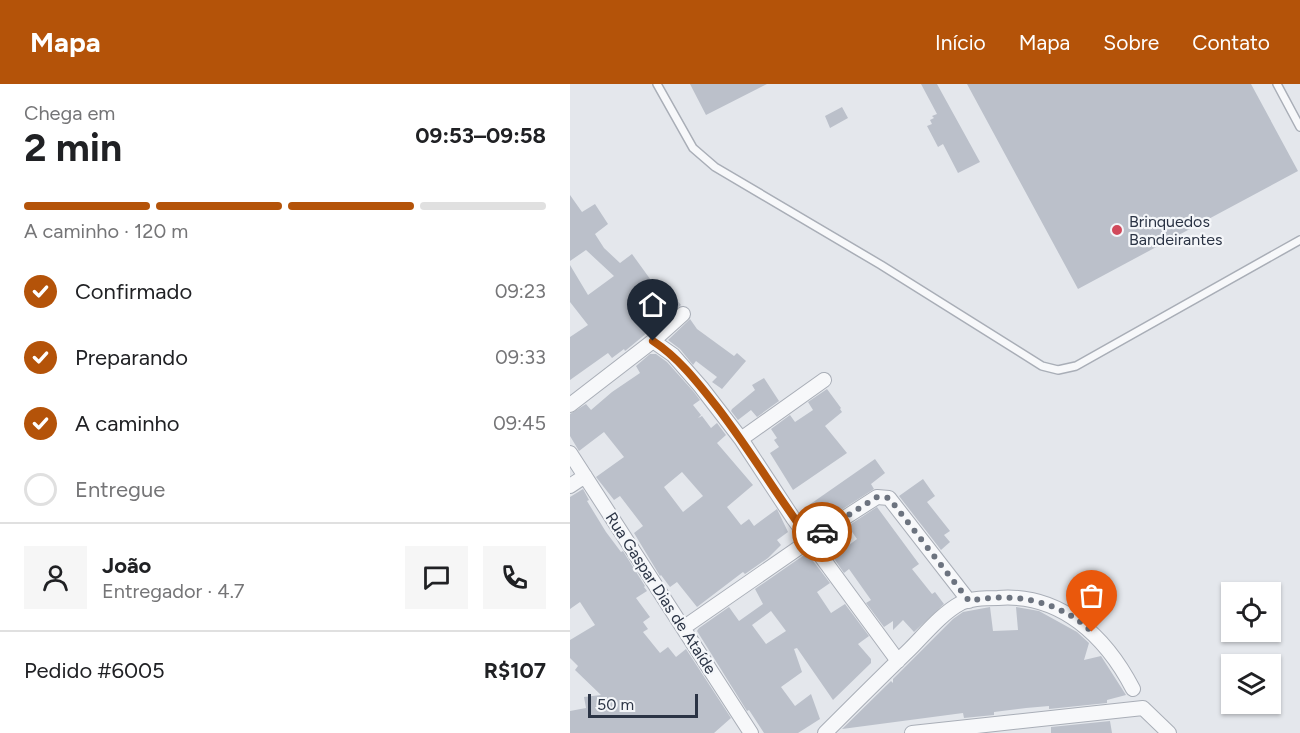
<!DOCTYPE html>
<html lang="pt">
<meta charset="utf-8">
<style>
body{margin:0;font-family:Figtree,sans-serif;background:#f6f6f6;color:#202124;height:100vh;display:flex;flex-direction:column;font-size:22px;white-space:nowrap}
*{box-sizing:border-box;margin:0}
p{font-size:20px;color:#757577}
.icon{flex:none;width:33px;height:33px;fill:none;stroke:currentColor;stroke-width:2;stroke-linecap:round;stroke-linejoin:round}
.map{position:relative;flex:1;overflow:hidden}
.details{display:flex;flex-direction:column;background:#fff;width:570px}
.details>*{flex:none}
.fabs{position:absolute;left:651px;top:498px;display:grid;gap:12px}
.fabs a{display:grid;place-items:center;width:60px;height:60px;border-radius:0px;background:#fff;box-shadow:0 2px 4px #0004;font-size:30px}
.scale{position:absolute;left:18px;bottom:15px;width:110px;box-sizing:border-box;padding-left:6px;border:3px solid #2b3445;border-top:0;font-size:16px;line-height:21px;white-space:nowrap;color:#2b3445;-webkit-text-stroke:4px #f4f6f9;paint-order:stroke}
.pin{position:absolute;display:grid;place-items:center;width:51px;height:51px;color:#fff;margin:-62px -26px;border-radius:50% 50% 50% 0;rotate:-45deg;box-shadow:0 0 6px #0007}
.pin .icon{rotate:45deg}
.courier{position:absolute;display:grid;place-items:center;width:60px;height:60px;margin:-30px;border:4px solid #b45309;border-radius:50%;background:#fff;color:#222;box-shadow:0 2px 8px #0007}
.overview em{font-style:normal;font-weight:700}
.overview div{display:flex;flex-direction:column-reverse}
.overview{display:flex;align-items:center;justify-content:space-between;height:102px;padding:0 24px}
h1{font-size:39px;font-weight:700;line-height:45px}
.bar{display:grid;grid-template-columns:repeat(4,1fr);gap:9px 6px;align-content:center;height:72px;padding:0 24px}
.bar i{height:8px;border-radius:4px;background:#e0e0e0}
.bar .selected{background:#b45309}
.bar p{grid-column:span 4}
.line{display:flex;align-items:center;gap:15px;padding:0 24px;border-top:2px solid #e0e0e0}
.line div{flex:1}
.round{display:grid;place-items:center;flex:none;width:63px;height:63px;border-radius:0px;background:#f6f6f6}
ol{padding:0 24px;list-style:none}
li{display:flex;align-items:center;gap:18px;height:66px}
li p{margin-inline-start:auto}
li .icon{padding:6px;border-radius:50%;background:#b45309;color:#fff;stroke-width:4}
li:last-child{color:#757577}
li i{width:33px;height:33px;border:3px solid #e0e0e0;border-radius:50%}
header{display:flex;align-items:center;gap:36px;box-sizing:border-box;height:84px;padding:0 30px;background:#b45309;color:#fff}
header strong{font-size:28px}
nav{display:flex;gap:33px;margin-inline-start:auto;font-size:21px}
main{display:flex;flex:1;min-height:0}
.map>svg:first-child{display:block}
</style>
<header>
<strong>Mapa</strong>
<nav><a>Início</a><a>Mapa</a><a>Sobre</a><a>Contato</a></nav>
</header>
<main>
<section class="details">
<div class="overview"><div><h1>2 min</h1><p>Chega em</p></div><em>09:53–09:58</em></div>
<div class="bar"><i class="selected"></i><i class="selected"></i><i class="selected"></i><i></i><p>A caminho · 120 m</p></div>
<ol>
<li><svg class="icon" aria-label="check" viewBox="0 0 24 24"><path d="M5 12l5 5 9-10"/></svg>Confirmado<p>09:23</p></li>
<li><svg class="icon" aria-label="check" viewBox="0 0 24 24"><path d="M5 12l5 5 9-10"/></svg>Preparando<p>09:33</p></li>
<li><svg class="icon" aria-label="check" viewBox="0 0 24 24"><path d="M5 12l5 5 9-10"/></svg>A caminho<p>09:45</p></li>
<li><i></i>Entregue</li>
</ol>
<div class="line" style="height:108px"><a class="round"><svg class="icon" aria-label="person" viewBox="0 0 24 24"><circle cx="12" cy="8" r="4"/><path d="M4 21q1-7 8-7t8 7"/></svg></a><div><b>João</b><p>Entregador · 4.7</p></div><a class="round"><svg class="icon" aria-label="chat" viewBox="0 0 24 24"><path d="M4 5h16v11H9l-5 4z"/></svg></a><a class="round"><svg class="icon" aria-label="phone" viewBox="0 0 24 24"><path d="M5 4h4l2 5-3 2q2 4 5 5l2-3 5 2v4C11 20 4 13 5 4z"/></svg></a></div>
<div class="line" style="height:78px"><div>Pedido #6005</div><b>R$107</b></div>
</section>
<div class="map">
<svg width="730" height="649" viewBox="0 0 730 649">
<rect width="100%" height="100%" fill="#e4e7ec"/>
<path fill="#bbc0ca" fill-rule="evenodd" d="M120,0h77l-61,31z
M351,0h16l43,78 -22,11 -15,-29 -5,3 -11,-21 5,-2 -2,-4 4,-2 -2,-2 5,-2z
M397,0h284l47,87 -220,118z
M272,23l6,11 -18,10 -5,-12z
M0,111l12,17 13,-8 13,20 -13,10 9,14 16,15 12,-9 29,40 5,-4 8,11 2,-2 5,6 -56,46 -1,-2 -12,9 -4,-5 -38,27v-43l18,-12 -18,-23v-37l18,30 26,-19 -28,-26 -16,11z
M120,235l7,10 37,27 3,-3 9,8 -24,28 -10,-7 5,-5 -21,-16 -3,4 -13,-16 -12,-9z
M80,270h6l11,8 27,30 6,8 -7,5 8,10 -3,3 4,-2 9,12 6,-5 9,12 -9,8 36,42 -26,22 14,18 8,-6 5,7 23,-17 11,23 -11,8 4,5 -13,13 -23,16 -2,-2 -46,35 -20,-25 -7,5 -9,-12 -1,1 -26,-43 9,-7 -23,-30 -6,4 -18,-23 28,-20 -20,-25 -25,19 -9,-15v-22l16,-10 5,6 21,-18 28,-19 -4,-7zM112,388l21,24 -20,16 -19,-25z
M194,294l15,23 -22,16 -6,-7 -13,10 -7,-9 1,-2 23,-19 -3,-5z
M257,305l14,19 -1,1 2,3 -17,14 22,27 -54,37 -23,-37 9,-6 -5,-7 3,-2 -6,-9 19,-14 5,7 18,-12 -5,-8z
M305,375l10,14 -14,11 3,5 -36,23 -3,-4 -20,14 -8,-10 5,-3 -3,-4z
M353,395l12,17 -8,6 23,29 -6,4 6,7 -9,8 -42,-54z
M13,405l6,11 -2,1 19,31 15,20 2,-1 22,35 -1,1 3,4 -11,7 14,19 -7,5 5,7 -5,3 17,21 8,-6 8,10 10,-8 45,69 -17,15h-144v-22l16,-3 -2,-11 17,-2 -26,-25 3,-4 -8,-8v-18l25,-15 -15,-23 -10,7v-112z
M307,423l42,57 -7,5 20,25 3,-2 9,12 -30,28 -11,-12 -10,10v-9l-9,6 -18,-24 5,-3 -22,-31 -5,4 -11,-16 24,-18 -9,-13z
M237,469l23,30 -13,9 14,21 14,-9 24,32 -11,8 13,15v4l-38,37 -36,-52 -3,1 8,23 -21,15 14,19 16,-12 9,25 -22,14h-34l-15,-23 -2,1 -50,-80 2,-3 30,-21 10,14 24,-17 -8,-15zM201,527l15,20 -20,13 -14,-19z
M420,523l3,24 25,-1 -2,-23 23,4 38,21 12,11 -5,17 17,-4 25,39 -19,5v3l-58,6v-3l-23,2 -32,4v3l-30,3 -1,-5 -121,16 49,-48 2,2v-4l60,-60 10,-7z
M540,637l2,12h-61v-6z"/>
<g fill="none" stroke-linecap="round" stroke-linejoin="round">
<g stroke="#a9aeb7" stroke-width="10">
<path id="lane" d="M87,0l36,64 22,19 166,98 161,101 16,4 18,-4 224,-126
M707,0l23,43"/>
</g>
<g stroke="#a9aeb7" stroke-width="16">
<path id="street" d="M83,257l20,14 28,32 40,52 52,79 105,143
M0,321l83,-64 30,-27
M171,355l83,-59
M0,369l181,280
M0,402l15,-10
M113,544l127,-88 67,-43 12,1 80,103
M255,649c28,-28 56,-56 85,-84 15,-15 32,-36 51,-46 11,-5 25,-5 37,-5 63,-5 108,39 135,91
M342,649l231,-25 26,25"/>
</g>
<use href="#lane" stroke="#f7f8fa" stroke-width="7"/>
<use href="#street" stroke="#f7f8fa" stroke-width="14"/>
</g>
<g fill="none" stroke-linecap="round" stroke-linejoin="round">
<path stroke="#6c737f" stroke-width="6" stroke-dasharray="0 10.8" d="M252,448l55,-35 12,1 80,103c44,-9 90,-1 123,31"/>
<path stroke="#b45309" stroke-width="8" d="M83,257c26,17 45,42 64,66 33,43 61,90 93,133l12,-8"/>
</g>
<circle fill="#d1495b" stroke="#f4f6f9" stroke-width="2" cx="547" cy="146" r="6"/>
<g text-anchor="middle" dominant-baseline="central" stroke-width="4.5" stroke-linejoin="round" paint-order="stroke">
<g font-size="16" fill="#2b3445" stroke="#f4f6f9" text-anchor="start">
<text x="559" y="137">Brinquedos<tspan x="559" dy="18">Bandeirantes</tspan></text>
</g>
<g font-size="16" fill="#2b3445" stroke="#f4f6f9">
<text transform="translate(91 509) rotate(57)">Rua Gaspar Dias de Ataíde</text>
</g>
</g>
</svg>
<div class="fabs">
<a><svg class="icon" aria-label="locate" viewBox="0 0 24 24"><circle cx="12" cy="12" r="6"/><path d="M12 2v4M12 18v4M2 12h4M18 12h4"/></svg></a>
<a><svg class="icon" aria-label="layers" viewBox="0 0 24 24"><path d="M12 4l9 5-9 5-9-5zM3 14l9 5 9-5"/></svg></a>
</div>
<div class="scale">50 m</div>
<div class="pin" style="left:522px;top:548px;background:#ea580c"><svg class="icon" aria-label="bag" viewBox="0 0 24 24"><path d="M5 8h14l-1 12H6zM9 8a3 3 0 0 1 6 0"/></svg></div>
<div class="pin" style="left:83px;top:257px;background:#1f2937"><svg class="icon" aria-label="home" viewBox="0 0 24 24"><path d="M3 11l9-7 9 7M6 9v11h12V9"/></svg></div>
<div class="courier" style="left:252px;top:448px"><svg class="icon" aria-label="car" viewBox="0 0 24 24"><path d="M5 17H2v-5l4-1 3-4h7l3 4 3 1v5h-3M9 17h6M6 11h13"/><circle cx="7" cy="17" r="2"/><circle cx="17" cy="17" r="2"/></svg></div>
</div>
</main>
